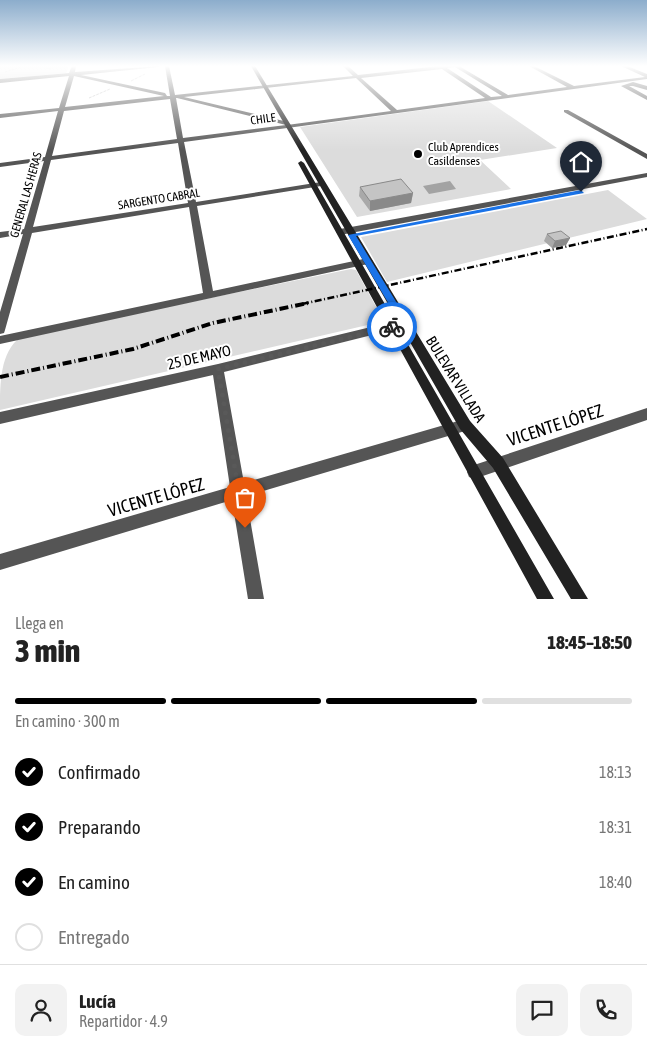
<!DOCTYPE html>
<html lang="es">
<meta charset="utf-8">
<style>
body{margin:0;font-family:"Asap Condensed",sans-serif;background:#f2f2f2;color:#222;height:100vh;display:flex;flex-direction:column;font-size:19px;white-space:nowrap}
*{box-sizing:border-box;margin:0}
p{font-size:16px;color:#767676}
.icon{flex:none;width:28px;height:28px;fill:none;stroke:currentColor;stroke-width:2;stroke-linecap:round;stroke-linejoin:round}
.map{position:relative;height:599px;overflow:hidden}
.sheet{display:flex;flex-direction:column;background:#fff;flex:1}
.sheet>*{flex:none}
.pin{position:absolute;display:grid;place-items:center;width:42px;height:42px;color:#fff;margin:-51px -21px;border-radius:50% 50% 50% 0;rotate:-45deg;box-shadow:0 0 5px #0007}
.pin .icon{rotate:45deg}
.courier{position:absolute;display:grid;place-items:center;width:50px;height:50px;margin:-25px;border:4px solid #1a73e8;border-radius:50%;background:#fff;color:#222;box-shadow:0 1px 6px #0007}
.summary em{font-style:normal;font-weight:800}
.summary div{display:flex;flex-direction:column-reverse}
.summary{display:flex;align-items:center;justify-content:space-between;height:85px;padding:0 15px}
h1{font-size:32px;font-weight:800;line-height:38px}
.bar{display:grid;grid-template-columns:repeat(4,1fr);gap:8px 5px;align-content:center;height:60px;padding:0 15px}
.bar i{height:6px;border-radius:4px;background:#e0e0e0}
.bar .current{background:#000}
.bar p{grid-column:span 4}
.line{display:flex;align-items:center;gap:12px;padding:0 15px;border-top:1px solid #e0e0e0}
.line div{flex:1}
.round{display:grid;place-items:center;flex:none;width:52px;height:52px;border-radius:10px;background:#f2f2f2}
ol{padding:0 15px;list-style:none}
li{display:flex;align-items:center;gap:15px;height:55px}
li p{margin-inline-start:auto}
li .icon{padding:5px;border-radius:50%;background:#000;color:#fff;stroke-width:4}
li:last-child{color:#767676}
li i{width:28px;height:28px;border:2px solid #e0e0e0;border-radius:50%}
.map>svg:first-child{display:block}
</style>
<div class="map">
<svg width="647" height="599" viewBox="0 0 647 599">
<rect width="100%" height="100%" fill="#fff"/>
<path fill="#dcdcdc" d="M0,66h69l-3,7 -66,6z
M488,101l69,47 -77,12 31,29 -154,28 -57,-90z
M608,190l39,29 -260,63 -26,-45z
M351,269l5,1 24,44v4l-8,6 -372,86c0,-26 0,-59 21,-73z"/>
<path fill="#a3a3a3" d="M450,181l6,8 -27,5 -6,-8z"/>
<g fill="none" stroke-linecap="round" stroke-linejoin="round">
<path stroke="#777" stroke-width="1" stroke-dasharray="0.5 1" stroke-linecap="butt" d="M39,66l12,3
M5,72l19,-6
M131,81l14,-7
M89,98l21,-9"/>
<path fill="#555" fill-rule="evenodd" d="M72,66h4l-1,6 85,-6 -2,1 -77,8 84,18 2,3h3l-5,-30h4l6,29 178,-19 -10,-10h5l10,9 81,-9h20l49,29 59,-8 -38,-21h5l40,20 71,-9 -24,-11h6l20,8v5l-463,63 12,60 125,-20 4,2 -4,2 -124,20 16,85 155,-33 5,3 -5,3 -368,80v-8l203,-43 -14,-86 -157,26 -27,97 -1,3 -4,1v-22l23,-78 -23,4v-6l24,-3 20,-68 -44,6v-4l45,-6 13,-46 -58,7v-4l59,-6 10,-32 -69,7v-4l69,-6zM455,67l47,29 -11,1 -44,-29zM442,69l43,29 -88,12 -36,-32zM74,76l90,20 -99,11zM356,78l35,33 -104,14 2,-2 -1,-1 -104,-25zM176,98h1l109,27 -103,13zM170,99l7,40 -125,17 12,-45zM178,143l10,60 -155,24 18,-67z
M633,82l14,4v4l-14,-4h-4l18,10v4l-26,-14z
M564,110h4l79,44v5l-83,-47z
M647,173v4l-307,58 -4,-3 4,-3z
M404,319l4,1 1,3 -1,3 -184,46 20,111 221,-64 5,2 1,4 -1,4 -5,2 -219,65 18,103h-16l-16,-99 -232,70v-16l230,-67 -17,-112 -213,49v-12l218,-48z
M647,408v12l-173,59 -5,-2 -2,-5 2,-5 5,-2z"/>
<path fill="#222" fill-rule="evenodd" d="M251,66h4l215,355 33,37 85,141h-17l-78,-131 -33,-39z
M301,161l3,2 250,436h-17l-239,-436z"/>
<path stroke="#000" stroke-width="2.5" stroke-dasharray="7 2.5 1 2.5" stroke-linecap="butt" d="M302,304l345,-75"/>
<path stroke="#000" stroke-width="4" stroke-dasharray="9 3 1 3" stroke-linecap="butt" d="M0,377l133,-28 80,-26 95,-20"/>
</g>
<path fill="#a9a9a9" d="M360,187l53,6 -2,10 -41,8 -11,-15z
M547,234l23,4 -4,7 -14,3 -8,-7z"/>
<path fill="#898989" d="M413,193l-2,10 -41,8v-10z
M570,238l-4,7 -14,3 3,-7z"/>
<path fill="#c4c4c4" stroke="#898989" d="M401,179l12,14 -43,8 -10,-14z
M561,231l9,7 -15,3 -8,-7z"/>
<linearGradient id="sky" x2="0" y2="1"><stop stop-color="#8cadcc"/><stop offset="0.44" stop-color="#fff"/><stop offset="1" stop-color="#fff" stop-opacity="0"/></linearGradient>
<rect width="647" height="150" fill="url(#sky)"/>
<path fill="#1a73e8" d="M581,190l3,3 -228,43 53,87 -17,7 -3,-1v-5l10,-3 -51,-86z"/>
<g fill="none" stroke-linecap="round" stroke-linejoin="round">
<path stroke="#595959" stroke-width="5" stroke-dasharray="0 9" d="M245,528l-27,-159 174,-42"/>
</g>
<circle fill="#000" stroke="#fff" stroke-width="2" cx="418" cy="154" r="5"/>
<g text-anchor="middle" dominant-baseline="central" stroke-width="4" stroke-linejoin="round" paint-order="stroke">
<g font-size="12" fill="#000" stroke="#fff">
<text transform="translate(263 119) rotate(-8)">CHILE</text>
<text transform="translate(26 195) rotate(-74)">GENERAL LAS HERAS</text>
<text transform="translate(159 199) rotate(-9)">SARGENTO CABRAL</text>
</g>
<g font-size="12" fill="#000" stroke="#fff" text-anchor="start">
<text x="428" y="147">Club Aprendices<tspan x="428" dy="14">Casildenses</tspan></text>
</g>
<g font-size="15" fill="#000" stroke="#fff">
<text transform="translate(199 357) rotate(-13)">25 DE MAYO</text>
<text transform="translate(456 379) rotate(58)">BULEVAR VILLADA</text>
</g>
<g font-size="18" fill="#000" stroke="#fff">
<text transform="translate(555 425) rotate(-18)">VICENTE LÓPEZ</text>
<text transform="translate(156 497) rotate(-16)">VICENTE LÓPEZ</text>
</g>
</g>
</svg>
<div class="pin" style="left:245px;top:528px;background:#ea580c"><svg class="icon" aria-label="bag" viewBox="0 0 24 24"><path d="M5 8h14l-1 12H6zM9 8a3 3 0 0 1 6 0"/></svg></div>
<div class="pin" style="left:581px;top:192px;background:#1f2937"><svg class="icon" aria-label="home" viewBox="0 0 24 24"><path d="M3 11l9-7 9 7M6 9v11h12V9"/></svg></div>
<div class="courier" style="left:392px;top:327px"><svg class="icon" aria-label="bike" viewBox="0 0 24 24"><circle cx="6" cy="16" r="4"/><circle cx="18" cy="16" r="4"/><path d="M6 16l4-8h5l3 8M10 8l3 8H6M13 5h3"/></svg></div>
</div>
<section class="sheet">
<div class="summary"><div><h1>3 min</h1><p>Llega en</p></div><em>18:45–18:50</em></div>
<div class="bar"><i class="current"></i><i class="current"></i><i class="current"></i><i></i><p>En camino · 300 m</p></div>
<ol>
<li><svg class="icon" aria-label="check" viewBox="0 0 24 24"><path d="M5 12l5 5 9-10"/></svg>Confirmado<p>18:13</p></li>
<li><svg class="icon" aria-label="check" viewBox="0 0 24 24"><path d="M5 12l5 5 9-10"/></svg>Preparando<p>18:31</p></li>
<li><svg class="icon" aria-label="check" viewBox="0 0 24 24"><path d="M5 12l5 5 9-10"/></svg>En camino<p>18:40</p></li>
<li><i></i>Entregado</li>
</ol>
<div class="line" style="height:90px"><a class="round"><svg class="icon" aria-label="person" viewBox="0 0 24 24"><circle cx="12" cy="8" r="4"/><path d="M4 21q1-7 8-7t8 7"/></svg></a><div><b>Lucía</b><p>Repartidor · 4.9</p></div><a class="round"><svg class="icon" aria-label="chat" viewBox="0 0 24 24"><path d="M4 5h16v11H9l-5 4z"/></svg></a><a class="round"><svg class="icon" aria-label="phone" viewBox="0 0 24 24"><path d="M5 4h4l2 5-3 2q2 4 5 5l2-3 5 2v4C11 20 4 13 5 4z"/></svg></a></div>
</section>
